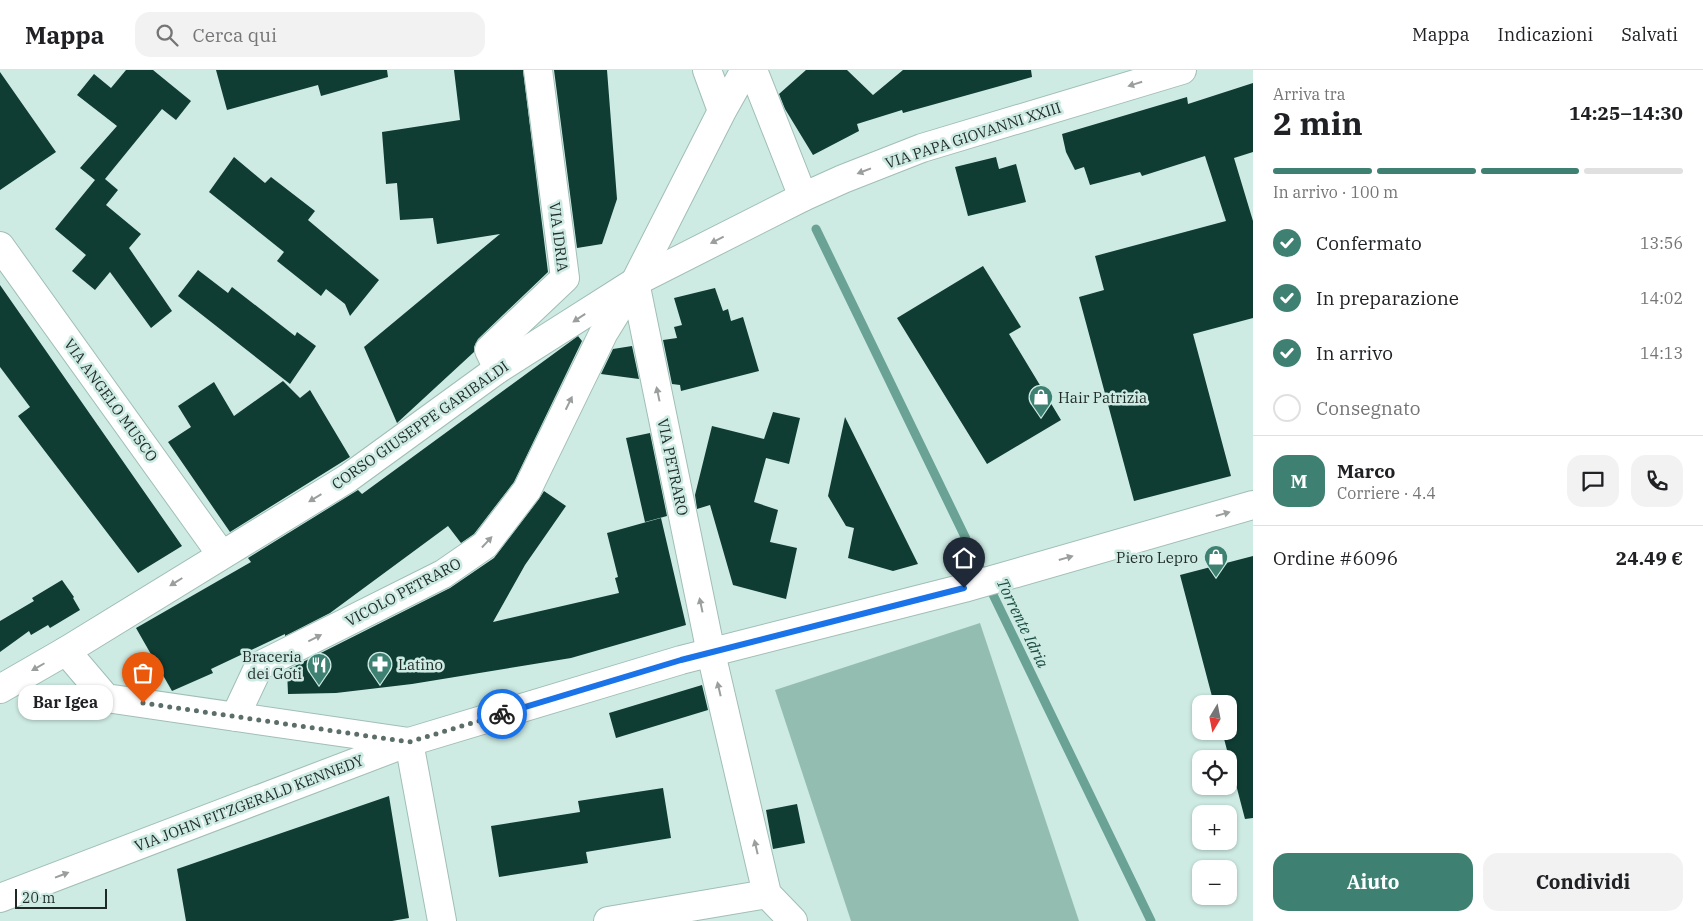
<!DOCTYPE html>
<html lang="it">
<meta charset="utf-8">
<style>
body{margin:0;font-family:"IBM Plex Serif",serif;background:#f2f2f2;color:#202124;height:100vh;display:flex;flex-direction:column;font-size:19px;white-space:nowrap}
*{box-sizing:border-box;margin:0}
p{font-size:16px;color:#757577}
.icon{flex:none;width:28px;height:28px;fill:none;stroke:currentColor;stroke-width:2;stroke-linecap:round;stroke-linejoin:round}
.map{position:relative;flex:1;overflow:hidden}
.details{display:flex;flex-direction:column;background:#fff;width:450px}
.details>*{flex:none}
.needle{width:32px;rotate:190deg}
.fabs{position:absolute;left:1192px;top:625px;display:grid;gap:10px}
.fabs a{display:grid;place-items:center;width:45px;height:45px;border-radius:10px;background:#fff;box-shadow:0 1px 4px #0004;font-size:25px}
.scale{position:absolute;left:15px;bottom:12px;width:92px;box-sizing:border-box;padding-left:5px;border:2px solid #1f2a27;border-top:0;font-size:14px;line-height:18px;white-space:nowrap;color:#1f2a27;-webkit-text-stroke:4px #cdebe3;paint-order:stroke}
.pin{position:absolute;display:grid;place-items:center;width:42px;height:42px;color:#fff;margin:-51px -21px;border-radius:50% 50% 50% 0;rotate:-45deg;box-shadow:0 0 5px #0007}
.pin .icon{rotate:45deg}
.courier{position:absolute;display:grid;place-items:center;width:50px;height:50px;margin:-25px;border:4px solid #1a73e8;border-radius:50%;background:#fff;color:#222;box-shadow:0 1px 6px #0007}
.bubble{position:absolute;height:35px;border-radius:15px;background:#fff;box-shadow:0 1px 4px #0004;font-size:16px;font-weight:800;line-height:35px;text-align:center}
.head em{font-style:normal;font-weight:800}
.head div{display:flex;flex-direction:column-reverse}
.head{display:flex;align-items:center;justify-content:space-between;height:85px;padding:0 20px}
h1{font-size:32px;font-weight:800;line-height:38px}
.bar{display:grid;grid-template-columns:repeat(4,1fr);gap:8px 5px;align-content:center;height:60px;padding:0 20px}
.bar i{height:6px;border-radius:4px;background:#e0e0e0}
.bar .current{background:#3e8071}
.bar p{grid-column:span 4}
.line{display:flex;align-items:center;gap:12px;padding:0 20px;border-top:1px solid #e0e0e0}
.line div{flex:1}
.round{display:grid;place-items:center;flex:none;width:52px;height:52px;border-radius:15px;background:#f2f2f2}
ol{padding:0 20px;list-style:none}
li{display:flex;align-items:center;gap:15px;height:55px}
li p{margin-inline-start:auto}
li .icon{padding:5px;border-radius:50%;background:#3e8071;color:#fff;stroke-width:4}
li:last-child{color:#757577}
li i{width:28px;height:28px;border:2px solid #e0e0e0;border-radius:50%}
.cta{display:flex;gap:10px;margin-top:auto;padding:10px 20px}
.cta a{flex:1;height:58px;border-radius:15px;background:#3e8071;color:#fff;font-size:20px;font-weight:800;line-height:58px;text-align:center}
.cta a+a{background:#f2f2f2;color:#202124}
header{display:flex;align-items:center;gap:30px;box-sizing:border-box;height:70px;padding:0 25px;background:#fff;border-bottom:1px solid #e0e0e0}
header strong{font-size:24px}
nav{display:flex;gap:28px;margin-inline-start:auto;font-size:18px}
.search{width:350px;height:45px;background:#f2f2f2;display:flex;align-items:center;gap:12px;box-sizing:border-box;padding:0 18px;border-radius:15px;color:#757577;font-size:19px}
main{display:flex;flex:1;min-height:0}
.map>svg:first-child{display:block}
</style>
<header>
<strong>Mappa</strong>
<div class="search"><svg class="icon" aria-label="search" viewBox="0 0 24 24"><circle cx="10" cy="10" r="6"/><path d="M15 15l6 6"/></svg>Cerca qui</div>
<nav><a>Mappa</a><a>Indicazioni</a><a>Salvati</a></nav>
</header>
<main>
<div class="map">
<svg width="1253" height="851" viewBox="0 0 1253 851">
<rect width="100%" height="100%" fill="#cdebe3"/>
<path fill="#94bdb2" d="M980,553l99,298h-228l-76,-231z"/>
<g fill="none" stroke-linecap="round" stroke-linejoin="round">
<path stroke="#6aa395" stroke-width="9" d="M816,159l335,692"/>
</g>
<path fill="#0f3c33" d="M126,0h27l38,31 -15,19 -14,-11 -57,70 13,11 -12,15 35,29 -12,14 43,63 -21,17 -41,-56 -15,18 -23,-19 14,-16 -31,-26 40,-49 -15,-12 37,-42 -40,-31 17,-21 17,14z
M216,0h171l1,7 -67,19 -3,-11 -91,25z
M454,0h69l25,202 -70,67 -4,8v5l-77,71 -33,-76 136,-113 -63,10 -4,-26 -33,2 -3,-37 -11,1 -4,-52 78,-12z
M554,0h53l10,129 -15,45 -25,4z
M806,0h41l26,25 30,-25h128l1,7 -129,36 -1,-3 -45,14 2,7 -46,24 -28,-46 -6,-15z
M0,2l56,80 -56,38z
M1253,13v69l-19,6 19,63v97l-60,16 38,142 -97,25 -55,-204 25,-7 -9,-34 131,-35 -21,-65 -63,20 -2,-4 -50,13 -6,-18 -9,3 -9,-18 -4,-18 125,-37 1,7z
M234,87l31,26 6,-6 44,34 -7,9 71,60 -29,36 -5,-12 -19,-15 -5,7 -44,-35 7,-9 -75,-60z
M996,87l3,12 17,-5 10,38 -58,14 -13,-49z
M983,196l38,61 -12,7 52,86 -74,44 -90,-146z
M198,200l30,23 4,-6 63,49 2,-4 19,14 -26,38 -112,-88z
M0,215l182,261 -44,27 -120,-157 12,-9 -30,-40z
M715,218l8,23 5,-2 3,12 12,-4 16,54 -78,20 -1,-6 -8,-1 -9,-44 14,-2 -3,-11 8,-2 -8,-27z
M578,266l4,5 -68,141 -40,52 -13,9 -13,-17 -118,87 -45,23v-2l-74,35 2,4 -41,18 -36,-63 115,-66 -3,-4 110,-68 4,4z
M632,276l7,33 -38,-5 12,-25z
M283,311l17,17 10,-8 40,67 -120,75 -62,-90 23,-15 -13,-21 36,-24 20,34z
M773,342l27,6 -11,46 -23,-6 -12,44 24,8 -8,32 27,6 -11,51 -53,-14 -23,-80 -13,4 -2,-14 17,-69 52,13z
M845,347l73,147 -25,7 -45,-13 6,-30 -8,-2 -18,-30z
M650,363l17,83 -22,6 -19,-84z
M544,421l22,15 -41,59 -32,57 126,-29 -4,-15 3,-1 -11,-44 54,-15 25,107 -115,33 -159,26 -76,9 -48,1 -1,-24 163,-82 44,-30 45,-59z
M1253,486v262l-8,1 -23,-88h7v-27h-15l-34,-129z
M62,510l12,17 -1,1 7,12 -30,18 -2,-3 -17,10 -2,-4 -29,21v-31l34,-20 -2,-3z
M702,615l6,25 -92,28 -7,-25z
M663,718l8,50 -85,14 2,11 -89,14 -8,-51 89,-14 -2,-11z
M389,726l20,122 -17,3h-206l-9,-52z
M797,734l8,39 -32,6 -7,-39z"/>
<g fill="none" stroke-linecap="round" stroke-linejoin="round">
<g stroke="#a1beb6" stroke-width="30">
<path id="street" d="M707,0l15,41
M753,0l50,127
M0,176l221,308
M635,212l76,371
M498,299l-9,-19 76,-72 -27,-208
M66,581l40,47 303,44 33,179
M235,647l24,-51 184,-92 42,-29 42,-55 76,-156 32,-52 87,-171 23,-41"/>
</g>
<g stroke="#a1beb6" stroke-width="30">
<path id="secondary" d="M711,583l56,241
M767,824l26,27
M608,851l159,-27"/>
</g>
<g stroke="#a1beb6" stroke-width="30">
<path id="primary" d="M0,619l66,-38 282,-173 150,-109 137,-87 168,-85 40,-18 79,-31 260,-78
M0,828l409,-156 272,-82 283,-72 289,-83"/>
</g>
<use href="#street" stroke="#fff" stroke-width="28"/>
<use href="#secondary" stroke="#fff" stroke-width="28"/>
<use href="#primary" stroke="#fff" stroke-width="28"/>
</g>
<defs><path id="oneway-solid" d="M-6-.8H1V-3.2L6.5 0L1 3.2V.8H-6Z" transform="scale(1.25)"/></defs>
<g fill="#9a9f9e">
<use href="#oneway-solid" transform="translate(1135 14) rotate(163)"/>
<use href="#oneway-solid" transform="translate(864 101) rotate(159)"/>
<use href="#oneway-solid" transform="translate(717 170) rotate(153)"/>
<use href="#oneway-solid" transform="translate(579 248) rotate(147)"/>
<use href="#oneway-solid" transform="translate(658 324) rotate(-102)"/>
<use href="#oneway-solid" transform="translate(569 333) rotate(-64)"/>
<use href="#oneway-solid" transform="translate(315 428) rotate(149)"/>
<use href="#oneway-solid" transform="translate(1223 444) rotate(-16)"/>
<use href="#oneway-solid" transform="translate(487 472) rotate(-47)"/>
<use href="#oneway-solid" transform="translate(1066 488) rotate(-16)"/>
<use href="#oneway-solid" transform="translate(176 512) rotate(148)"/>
<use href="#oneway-solid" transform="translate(701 535) rotate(-102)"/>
<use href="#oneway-solid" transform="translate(315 568) rotate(-27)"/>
<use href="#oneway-solid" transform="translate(38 597) rotate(150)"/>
<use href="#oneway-solid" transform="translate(719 619) rotate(-103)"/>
<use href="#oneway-solid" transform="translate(756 777) rotate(-103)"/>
<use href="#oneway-solid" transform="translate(62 805) rotate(-21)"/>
</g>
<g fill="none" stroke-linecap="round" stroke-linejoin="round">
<path stroke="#5c6e69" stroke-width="5" stroke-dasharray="0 9" d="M143,633l266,39 93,-28"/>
<path stroke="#1a73e8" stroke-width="6" d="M502,644l179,-54 283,-72"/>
</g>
<defs>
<g id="shop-pin" transform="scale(1.25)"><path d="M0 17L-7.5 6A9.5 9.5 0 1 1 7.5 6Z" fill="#3e8071" stroke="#cdebe3"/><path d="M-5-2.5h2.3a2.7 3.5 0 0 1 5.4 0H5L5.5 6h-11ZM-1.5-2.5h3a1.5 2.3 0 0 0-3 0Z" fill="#fff"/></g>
<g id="pharmacy-pin" transform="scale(1.25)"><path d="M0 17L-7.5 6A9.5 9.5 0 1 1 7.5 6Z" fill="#3e8071" stroke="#cdebe3"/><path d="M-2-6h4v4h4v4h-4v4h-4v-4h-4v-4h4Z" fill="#fff"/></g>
<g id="restaurant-pin" transform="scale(1.25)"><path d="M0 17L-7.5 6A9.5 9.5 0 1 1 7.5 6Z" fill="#3e8071" stroke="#cdebe3"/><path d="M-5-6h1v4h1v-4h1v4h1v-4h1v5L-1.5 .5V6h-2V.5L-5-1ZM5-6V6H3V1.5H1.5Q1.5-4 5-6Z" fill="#fff"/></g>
</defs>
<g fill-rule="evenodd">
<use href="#shop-pin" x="1041" y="327"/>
<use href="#shop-pin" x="1216" y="487"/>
<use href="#pharmacy-pin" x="380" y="594"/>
<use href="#restaurant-pin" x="319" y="595"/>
</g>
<g text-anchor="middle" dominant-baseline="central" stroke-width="5" stroke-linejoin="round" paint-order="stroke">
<g font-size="15" fill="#1f2a27" stroke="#cdebe3">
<text transform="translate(973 65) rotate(-18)">VIA PAPA GIOVANNI XXIII</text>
<text transform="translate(559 167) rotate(83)">VIA IDRIA</text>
<text transform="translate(111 330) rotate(54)">VIA ANGELO MUSCO</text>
<text transform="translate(420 355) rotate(-35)">CORSO GIUSEPPE GARIBALDI</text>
<text transform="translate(673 397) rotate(78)">VIA PETRARO</text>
<text transform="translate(403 522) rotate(-28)">VICOLO PETRARO</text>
<text transform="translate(249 733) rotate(-21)">VIA JOHN FITZGERALD KENNEDY</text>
</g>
<g font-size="15" fill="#1f2a27" stroke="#cdebe3" text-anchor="start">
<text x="1058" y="327">Hair Patrizia</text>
<text x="1198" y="487" text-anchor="end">Piero Lepro</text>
<text x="302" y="586" text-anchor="end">Braceria<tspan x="302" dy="17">dei Goti</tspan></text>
<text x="398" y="594">Latino</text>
</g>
<g font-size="16" font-style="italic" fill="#1a4c41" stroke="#cdebe3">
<text transform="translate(1023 553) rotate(64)">Torrente Idria</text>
</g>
</g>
</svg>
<div class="fabs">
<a><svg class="needle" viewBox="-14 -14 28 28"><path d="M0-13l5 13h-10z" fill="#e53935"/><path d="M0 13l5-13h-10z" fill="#757577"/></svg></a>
<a><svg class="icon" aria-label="locate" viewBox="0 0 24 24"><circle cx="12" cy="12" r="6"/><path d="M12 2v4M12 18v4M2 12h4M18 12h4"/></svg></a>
<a>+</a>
<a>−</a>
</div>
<div class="scale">20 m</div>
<div class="pin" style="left:143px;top:633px;background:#ea580c"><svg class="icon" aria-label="bag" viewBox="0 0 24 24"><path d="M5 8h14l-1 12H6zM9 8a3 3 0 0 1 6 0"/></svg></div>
<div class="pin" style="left:964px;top:518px;background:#1f2937"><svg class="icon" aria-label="home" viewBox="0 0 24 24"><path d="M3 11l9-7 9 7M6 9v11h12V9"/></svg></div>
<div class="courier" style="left:502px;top:644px"><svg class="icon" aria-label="bike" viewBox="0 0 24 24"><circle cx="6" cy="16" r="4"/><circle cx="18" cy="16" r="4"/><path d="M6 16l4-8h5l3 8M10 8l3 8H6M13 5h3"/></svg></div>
<div class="bubble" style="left:18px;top:615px;width:95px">Bar Igea</div>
</div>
<section class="details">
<div class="head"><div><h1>2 min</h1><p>Arriva tra</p></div><em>14:25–14:30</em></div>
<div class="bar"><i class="current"></i><i class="current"></i><i class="current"></i><i></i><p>In arrivo · 100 m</p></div>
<ol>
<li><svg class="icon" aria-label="check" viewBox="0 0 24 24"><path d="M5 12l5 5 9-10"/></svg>Confermato<p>13:56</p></li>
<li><svg class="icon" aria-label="check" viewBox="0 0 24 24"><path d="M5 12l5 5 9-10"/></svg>In preparazione<p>14:02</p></li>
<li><svg class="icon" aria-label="check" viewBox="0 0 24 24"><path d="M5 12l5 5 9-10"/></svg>In arrivo<p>14:13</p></li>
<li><i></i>Consegnato</li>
</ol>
<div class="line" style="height:90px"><b class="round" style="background:#3e8071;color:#fff">M</b><div><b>Marco</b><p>Corriere · 4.4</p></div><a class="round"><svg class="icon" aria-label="chat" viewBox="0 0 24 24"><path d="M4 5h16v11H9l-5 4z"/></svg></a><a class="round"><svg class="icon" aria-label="phone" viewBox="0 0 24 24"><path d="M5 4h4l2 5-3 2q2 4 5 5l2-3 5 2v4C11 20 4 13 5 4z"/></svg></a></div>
<div class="line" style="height:65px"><div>Ordine #6096</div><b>24.49 €</b></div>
<div class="cta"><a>Aiuto</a><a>Condividi</a></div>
</section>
</main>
